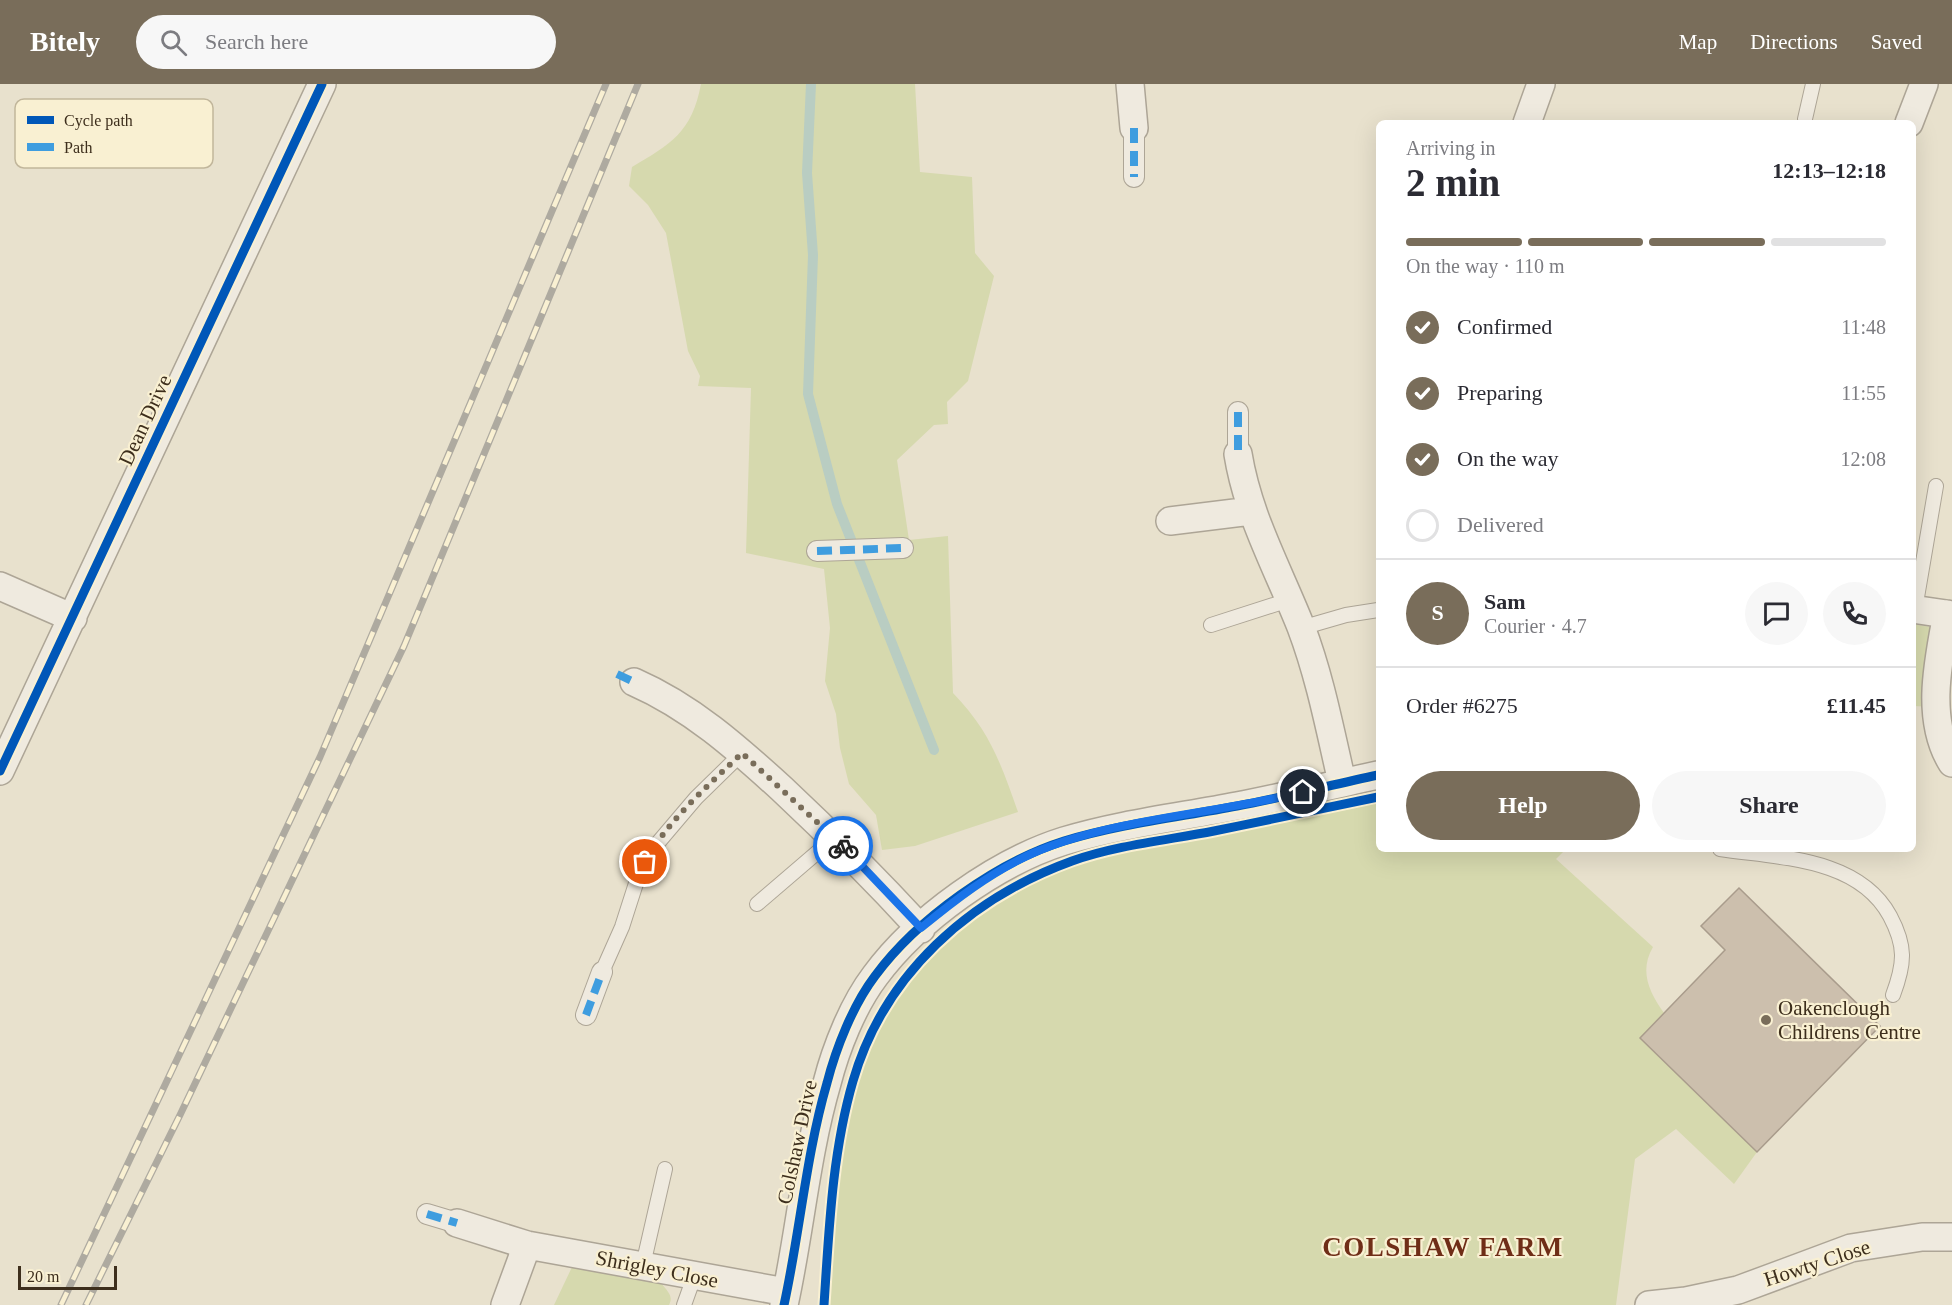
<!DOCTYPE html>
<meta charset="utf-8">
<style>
body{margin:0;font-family:"Times New Roman",serif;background:#f7f7f7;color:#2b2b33;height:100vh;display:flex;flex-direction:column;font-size:22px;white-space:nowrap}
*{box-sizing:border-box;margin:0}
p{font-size:20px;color:#7c7c81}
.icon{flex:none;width:33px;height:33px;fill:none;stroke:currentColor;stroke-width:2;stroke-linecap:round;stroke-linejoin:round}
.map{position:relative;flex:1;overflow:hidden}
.drawer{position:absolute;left:1376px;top:36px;width:540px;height:732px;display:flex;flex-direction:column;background:#fff;border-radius:9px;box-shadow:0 6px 24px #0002}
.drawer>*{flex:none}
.scale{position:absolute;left:18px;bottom:15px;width:99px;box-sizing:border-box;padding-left:6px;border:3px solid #3d2e1c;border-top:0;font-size:16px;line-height:21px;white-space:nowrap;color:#3d2e1c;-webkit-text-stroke:4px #f9f0d2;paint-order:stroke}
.pin{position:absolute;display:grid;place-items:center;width:51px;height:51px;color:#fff;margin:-26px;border:3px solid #fff;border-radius:50%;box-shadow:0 2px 6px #0007}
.courier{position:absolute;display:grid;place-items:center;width:60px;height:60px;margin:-30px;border:4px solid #1a73e8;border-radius:50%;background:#fff;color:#222;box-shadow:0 2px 8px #0007}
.head em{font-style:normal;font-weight:700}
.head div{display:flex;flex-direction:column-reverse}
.head{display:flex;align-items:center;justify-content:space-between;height:102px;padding:0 30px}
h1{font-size:39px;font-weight:700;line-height:45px}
.bar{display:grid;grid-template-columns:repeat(4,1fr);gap:9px 6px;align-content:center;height:72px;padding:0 30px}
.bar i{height:8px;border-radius:4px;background:#e1e1e2}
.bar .active{background:#796d5a}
.bar p{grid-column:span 4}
.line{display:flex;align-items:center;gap:15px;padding:0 30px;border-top:2px solid #e1e1e2}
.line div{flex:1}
.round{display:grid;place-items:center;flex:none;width:63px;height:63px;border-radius:32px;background:#f7f7f7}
ol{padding:0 30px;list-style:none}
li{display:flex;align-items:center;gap:18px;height:66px}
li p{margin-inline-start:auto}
li .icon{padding:6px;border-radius:50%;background:#796d5a;color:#fff;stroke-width:4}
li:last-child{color:#7c7c81}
li i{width:33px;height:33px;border:3px solid #e1e1e2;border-radius:50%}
.cta{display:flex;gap:12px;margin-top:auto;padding:12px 30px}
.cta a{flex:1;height:69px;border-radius:36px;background:#796d5a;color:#fff;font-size:24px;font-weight:700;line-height:69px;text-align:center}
.cta a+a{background:#f7f7f7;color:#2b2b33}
header{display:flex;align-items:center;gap:36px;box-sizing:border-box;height:84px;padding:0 30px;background:#796d5a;color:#fff}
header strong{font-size:28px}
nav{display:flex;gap:33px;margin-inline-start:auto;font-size:21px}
.search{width:420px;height:54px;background:#f7f7f7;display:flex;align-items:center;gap:15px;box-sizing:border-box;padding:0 21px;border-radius:33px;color:#7c7c81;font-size:22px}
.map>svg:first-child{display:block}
</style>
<header>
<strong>Bitely</strong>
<div class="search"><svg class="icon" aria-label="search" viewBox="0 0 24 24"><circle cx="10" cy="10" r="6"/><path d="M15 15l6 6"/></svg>Search here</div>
<nav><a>Map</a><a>Directions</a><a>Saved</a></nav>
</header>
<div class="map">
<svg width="1952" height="1221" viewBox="0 0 1952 1221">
<rect width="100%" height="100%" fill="#e8e1cd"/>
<path fill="#d6d9ae" d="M701,0h214l5,88 52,5 3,76 19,23 -26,105 -21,21 1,22 -14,1 -37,35 12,80 39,-4 5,157c37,38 48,71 65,119l-103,34 -33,4 -6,-35 -27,-31 -9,-36 -4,-34 -11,-33 5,-53 -6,-59 -78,-16 5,-165 -53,-2 2,-10 -12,-25 -22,-118 -18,-28 -19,-19 3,-19c39,-23 60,-35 69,-83z
M1912,540l32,5 -8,78 -23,-1z
M1378,713v52h188l-10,10 97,88c-14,24 -4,45 11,66l-24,25 117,114 -23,32 -58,-55 -41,30 -19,146h-792c5,-75 8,-152 29,-224 31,-107 117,-183 219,-220 45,-16 96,-21 142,-30 55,-11 110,-22 164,-34z
M572,1183l90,17c5,7 12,12 7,21h-115z"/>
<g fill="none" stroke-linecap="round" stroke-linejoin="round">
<path stroke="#b9cdc2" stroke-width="10" d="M811,0l-4,89 6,82 -5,139 29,110 97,246"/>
</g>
<path fill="#ccbfad" stroke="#a99c8c" stroke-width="1.5" d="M1739,804l141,138 -123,126 -117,-114 85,-88 -24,-24z"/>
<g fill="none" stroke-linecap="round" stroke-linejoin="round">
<g stroke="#ada596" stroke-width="16">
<path id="service" d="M1805,35l8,-35
M1915,525l21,-123
M1211,541l78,-25
M1301,544l45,-13 32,-5
M1720,765c58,9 138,8 170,67 16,30 15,47 3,79
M757,820l77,-66
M602,888l20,-45 17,-53 12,-23 45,-53 46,-45
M643,1181l22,-96
M684,1221l10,-28"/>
</g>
<g stroke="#ada596" stroke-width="22">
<path id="pedestrian" d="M1134,44v49
M1238,328v42
M817,467l86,-3
M586,931l16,-43
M427,1130l30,9"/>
</g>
<g stroke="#ada596" stroke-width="30">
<path id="minor" d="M1130,0l4,44
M1527,39l14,-39
M1909,39l15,-39
M1238,370c10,62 40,115 63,173 19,50 29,103 41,155
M1170,437l81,-10
M0,502l73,32
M1912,525l40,6
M1947,530c-9,48 -22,105 5,149
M634,598c57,25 102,65 148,107 48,45 94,91 139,140
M0,687l322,-687
M457,1139l70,22 259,47
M505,1221l22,-60
M784,1221c16,-73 22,-150 43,-222 9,-35 26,-78 48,-107 42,-57 122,-114 189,-135 56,-17 116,-24 173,-35 48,-9 94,-21 141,-31
M1649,1221l37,-4 52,-11 113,-42 71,-11h30"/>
</g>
<use href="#service" stroke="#efeadf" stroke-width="14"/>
<use href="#pedestrian" stroke="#efeadf" stroke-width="20"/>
<use href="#minor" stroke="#efeadf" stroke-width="27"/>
<g stroke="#aeaaa0" stroke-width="7">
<path id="rail" d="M61,1221l259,-548 286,-673
M86,1221l94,-190 224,-469 234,-562"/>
</g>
<use href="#rail" stroke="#f9f0d2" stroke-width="4.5" stroke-dasharray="14" stroke-linecap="butt"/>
<path stroke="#3f9ddf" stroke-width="8" stroke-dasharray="15 8" stroke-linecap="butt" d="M1134,44v49
M1238,328v42
M817,467l86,-3
M617,590l17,8
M586,931l16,-43
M427,1130l30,9"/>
<g stroke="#f9f0d2" stroke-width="13">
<path id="cycleway" d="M0,687l322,-687
M784,1221c16,-73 22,-150 43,-222 9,-35 26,-78 48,-107 42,-57 122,-114 189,-135 56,-17 116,-24 173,-35 48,-9 94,-21 141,-31
M824,1221c5,-75 8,-152 29,-224 31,-107 117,-183 219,-220 45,-16 96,-21 142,-30 55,-11 110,-23 164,-34"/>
</g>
<use href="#cycleway" stroke="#0057b8" stroke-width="9"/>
</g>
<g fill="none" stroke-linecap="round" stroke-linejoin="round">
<path stroke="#796d5a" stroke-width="6" stroke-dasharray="0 10.8" d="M645,778c21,-40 65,-78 97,-109l101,93"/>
<path stroke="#1a73e8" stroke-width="8" d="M843,762l78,82c34,-28 69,-55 110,-74 81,-36 185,-40 272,-62"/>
</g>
<circle fill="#796d5a" stroke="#f9f0d2" stroke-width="2" cx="1766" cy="936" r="6"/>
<g text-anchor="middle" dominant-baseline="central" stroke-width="4.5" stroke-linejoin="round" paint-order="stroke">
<g font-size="21" fill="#3d2e1c" stroke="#f9f0d2">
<text transform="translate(145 336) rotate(-65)">Dean Drive</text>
<text transform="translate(797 1058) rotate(-78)">Colshaw Drive</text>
<text transform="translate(1817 1179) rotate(-18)">Howty Close</text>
<text transform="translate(657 1185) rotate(11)">Shrigley Close</text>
</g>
<g font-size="21" fill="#3d2e1c" stroke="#f9f0d2" text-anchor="start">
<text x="1778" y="924">Oakenclough<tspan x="1778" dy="24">Childrens Centre</tspan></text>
</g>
<g font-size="27" font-weight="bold" letter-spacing="1.5" fill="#6f2d17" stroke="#f9f0d2">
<text x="1443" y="1163">COLSHAW FARM</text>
</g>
</g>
<rect x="15" y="15" width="198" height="69" rx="9" fill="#f9f0d2" stroke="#c1b69b" stroke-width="1.5"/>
<rect x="27" y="32" width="27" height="8" fill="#0057b8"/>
<rect x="27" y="59" width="27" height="8" fill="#3f9ddf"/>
<g font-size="16" fill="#3d2e1c">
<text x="64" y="42">Cycle path</text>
<text x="64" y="69">Path</text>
</g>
</svg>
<div class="scale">20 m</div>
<div class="pin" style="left:645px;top:778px;background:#ea580c"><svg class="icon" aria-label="bag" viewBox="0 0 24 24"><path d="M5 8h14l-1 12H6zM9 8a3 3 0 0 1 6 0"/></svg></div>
<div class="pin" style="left:1303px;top:708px;background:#1f2937"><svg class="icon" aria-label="home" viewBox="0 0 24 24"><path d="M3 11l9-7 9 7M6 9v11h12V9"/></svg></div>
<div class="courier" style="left:843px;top:762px"><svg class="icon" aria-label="bike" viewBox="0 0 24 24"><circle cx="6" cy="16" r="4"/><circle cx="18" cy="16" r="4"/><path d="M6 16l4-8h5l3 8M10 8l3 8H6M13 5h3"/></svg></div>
<section class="drawer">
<div class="head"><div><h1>2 min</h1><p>Arriving in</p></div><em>12:13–12:18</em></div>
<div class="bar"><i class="active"></i><i class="active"></i><i class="active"></i><i></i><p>On the way · 110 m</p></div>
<ol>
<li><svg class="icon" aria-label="check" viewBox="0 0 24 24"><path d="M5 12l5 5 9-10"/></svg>Confirmed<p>11:48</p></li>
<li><svg class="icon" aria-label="check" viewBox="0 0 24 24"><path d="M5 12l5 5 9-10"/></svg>Preparing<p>11:55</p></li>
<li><svg class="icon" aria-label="check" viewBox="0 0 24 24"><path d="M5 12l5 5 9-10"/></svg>On the way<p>12:08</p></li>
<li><i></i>Delivered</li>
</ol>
<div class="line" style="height:108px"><b class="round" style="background:#796d5a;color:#fff">S</b><div><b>Sam</b><p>Courier · 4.7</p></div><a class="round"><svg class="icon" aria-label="chat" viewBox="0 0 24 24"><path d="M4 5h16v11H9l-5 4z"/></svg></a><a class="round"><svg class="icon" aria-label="phone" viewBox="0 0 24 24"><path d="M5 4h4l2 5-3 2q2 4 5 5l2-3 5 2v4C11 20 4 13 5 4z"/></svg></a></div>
<div class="line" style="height:78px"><div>Order #6275</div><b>£11.45</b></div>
<div class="cta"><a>Help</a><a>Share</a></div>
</section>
</div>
